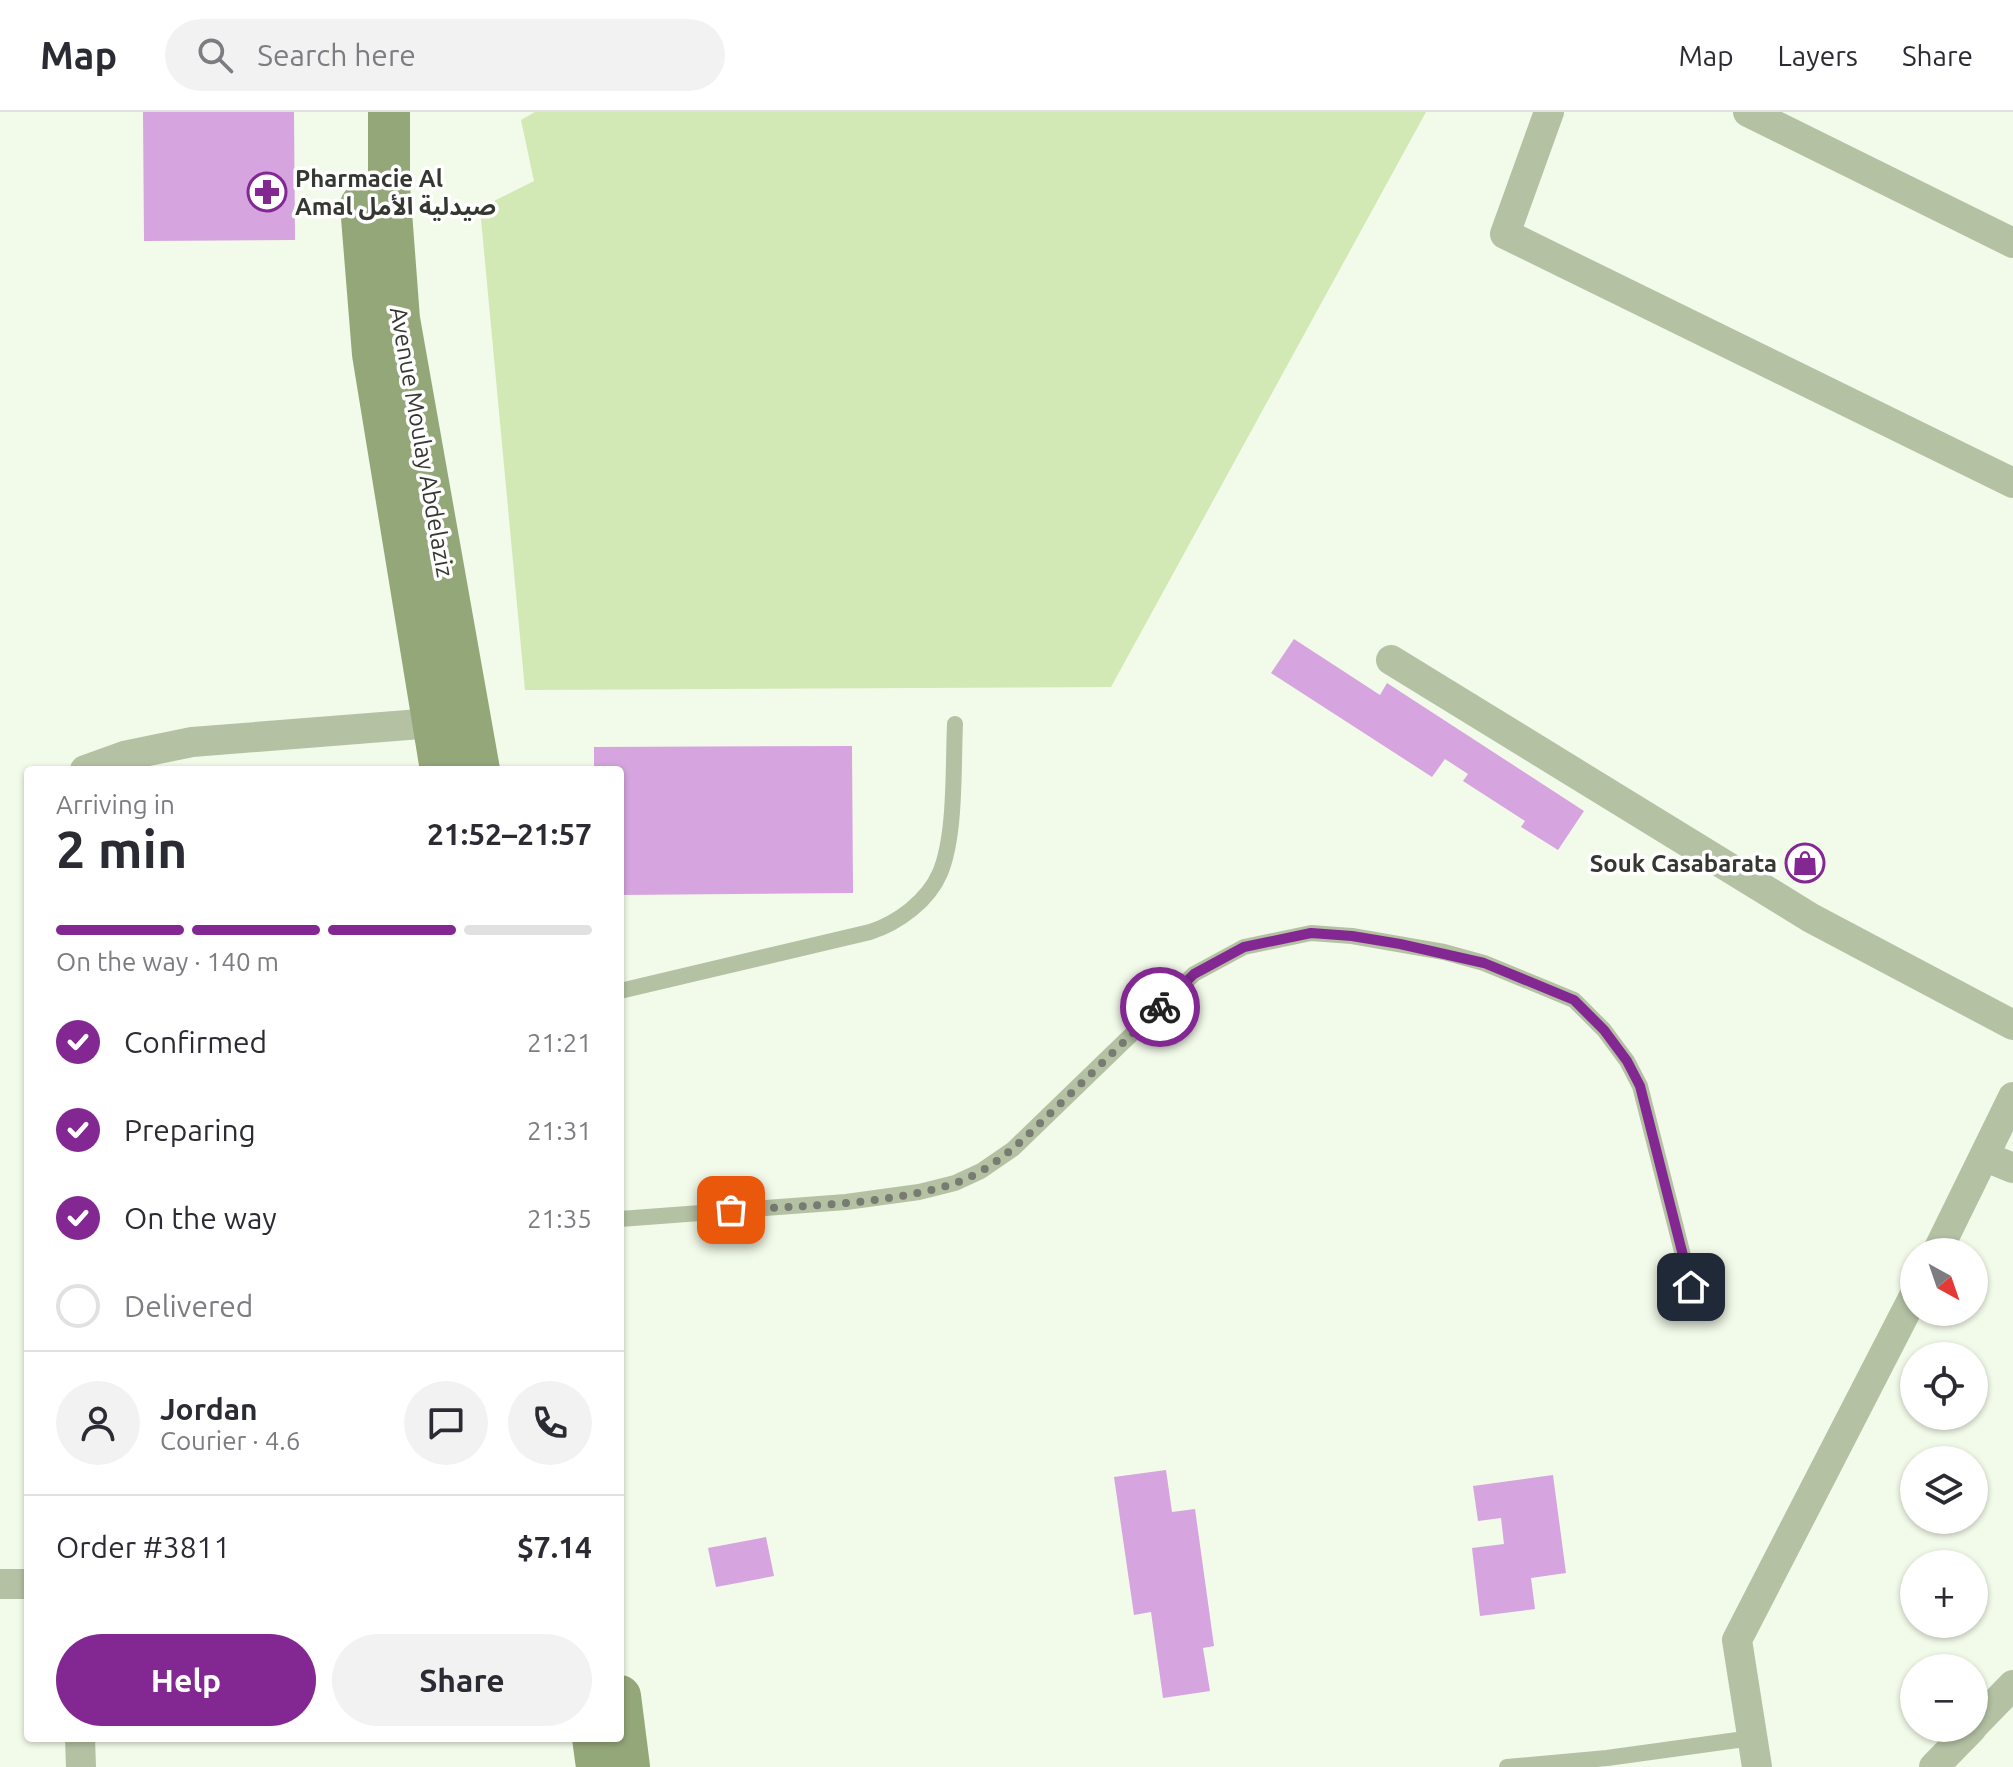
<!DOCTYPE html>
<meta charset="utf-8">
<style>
body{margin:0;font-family:Ubuntu,"Noto Sans Arabic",sans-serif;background:#f2f2f3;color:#2b2b33;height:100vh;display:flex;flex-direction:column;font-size:30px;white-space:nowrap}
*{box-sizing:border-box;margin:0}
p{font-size:26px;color:#7c7c81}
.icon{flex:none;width:44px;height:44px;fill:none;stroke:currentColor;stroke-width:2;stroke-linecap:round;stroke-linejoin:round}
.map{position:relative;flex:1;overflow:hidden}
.sheet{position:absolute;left:24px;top:654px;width:600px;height:976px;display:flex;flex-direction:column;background:#fff;border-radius:8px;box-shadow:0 2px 6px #0004}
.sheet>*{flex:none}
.needle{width:52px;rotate:140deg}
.tools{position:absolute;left:1900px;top:1126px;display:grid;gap:16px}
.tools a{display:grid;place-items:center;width:88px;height:88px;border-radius:50%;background:#fff;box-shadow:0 2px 6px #0004;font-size:40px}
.pin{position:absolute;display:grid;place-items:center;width:68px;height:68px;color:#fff;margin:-34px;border-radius:16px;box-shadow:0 4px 12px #0006}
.courier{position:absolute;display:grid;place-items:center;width:80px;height:80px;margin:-40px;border:6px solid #832793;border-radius:50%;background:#fff;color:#222;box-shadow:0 2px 10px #0007}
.summary em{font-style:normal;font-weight:700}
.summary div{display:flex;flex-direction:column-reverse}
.summary{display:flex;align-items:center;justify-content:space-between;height:136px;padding:0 32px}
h1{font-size:52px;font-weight:700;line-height:60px}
.bar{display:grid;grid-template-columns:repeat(4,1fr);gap:12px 8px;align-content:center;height:96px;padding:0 32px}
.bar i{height:10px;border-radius:6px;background:#e1e1e2}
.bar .on{background:#832793}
.bar p{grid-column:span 4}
.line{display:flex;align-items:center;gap:20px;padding:0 32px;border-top:2px solid #e1e1e2}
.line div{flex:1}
.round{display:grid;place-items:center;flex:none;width:84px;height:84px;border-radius:42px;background:#f2f2f3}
ol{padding:0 32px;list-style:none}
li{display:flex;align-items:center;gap:24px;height:88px}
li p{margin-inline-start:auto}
li .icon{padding:8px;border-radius:50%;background:#832793;color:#fff;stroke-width:4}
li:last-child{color:#7c7c81}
li i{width:44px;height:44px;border:4px solid #e1e1e2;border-radius:50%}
.button{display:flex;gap:16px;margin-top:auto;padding:16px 32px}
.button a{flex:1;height:92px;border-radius:48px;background:#832793;color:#fff;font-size:32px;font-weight:700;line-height:92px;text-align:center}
.button a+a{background:#f2f2f3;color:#2b2b33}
header{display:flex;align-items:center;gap:48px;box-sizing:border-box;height:112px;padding:0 40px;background:#fff;border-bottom:2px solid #e1e1e2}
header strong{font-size:38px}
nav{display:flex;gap:44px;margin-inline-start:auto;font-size:28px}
.search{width:560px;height:72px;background:#f2f2f3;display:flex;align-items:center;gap:20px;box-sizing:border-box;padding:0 28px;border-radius:44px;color:#7c7c81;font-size:30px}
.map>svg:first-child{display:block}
</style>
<header>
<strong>Map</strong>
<div class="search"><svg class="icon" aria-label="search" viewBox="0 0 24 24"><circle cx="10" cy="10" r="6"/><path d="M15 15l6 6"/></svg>Search here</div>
<nav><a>Map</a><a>Layers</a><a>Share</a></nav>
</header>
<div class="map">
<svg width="2013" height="1655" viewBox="0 0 2013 1655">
<rect width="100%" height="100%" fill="#f2fae9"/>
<path fill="#d2e8b5" d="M535,0h891l-315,575 -586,3 -45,-482 54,-27 -13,-61z"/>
<path fill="#d6a4df" d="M143,0h151l1,128 -151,1z
M1294,527l86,56 7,-12 197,128 -26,39 -37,-23 4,-6 -62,-40 5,-7 -23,-15 -13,18 -161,-104z
M852,634l1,147 -233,2v-125h-26v-23z
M1166,1358l6,42 23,-3 19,137 -11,2 7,43 -47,7 -12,-86 -17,3 -20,-138z
M1553,1363l13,98 -35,5 4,31 -55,7 -8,-68 32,-4 -3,-26 -23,3 -5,-35z
M766,1425l8,39 -58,11 -8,-39z"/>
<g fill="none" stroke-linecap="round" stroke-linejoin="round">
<path stroke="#b4c1a3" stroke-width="16" d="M620,879l250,-59c28,-9 58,-31 70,-59 16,-38 13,-106 15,-149
M620,1107l226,-17 73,-10 36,-9 26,-12 32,-22 181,-175 50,-27 67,-14 41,3 92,16 40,11 90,37 30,30 23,31 13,25 51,201
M1507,1655l100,-9 145,-20"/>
<path stroke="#b4c1a3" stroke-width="30" d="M1549,0l-44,122 508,249
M1748,0l265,131
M1391,548l420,258 202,107
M85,658l39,-14 68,-14 241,-19
M1986,1045l27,11
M1937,1140l76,-155
M0,1472h28
M1974,1613l39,-40
M80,1626l1,29
M1757,1655l-20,-127 177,-344
M1934,1655l38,-39"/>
<path stroke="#94a779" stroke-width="42" d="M389,0v74l10,133 80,451
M361,93l12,149 68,416
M620,1584l9,71
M593,1626l4,29"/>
</g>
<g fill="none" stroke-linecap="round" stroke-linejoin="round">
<path stroke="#777b71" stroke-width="8" stroke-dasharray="0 14.4" d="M731,1098c70,-4 155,-5 222,-26 30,-10 55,-30 77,-51l130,-126"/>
<path stroke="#832793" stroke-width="10" d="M1160,895l34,-33 50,-27 67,-14 41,3 48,8 84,19 90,37 30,30 23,31 13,25 51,201"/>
</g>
<defs>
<g id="pharmacy-ring" transform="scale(2)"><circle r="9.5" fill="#fff" stroke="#832793" stroke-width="1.5"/><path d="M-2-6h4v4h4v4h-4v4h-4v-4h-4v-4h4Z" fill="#832793"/></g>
<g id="shop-ring" transform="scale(2)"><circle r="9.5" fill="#fff" stroke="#832793" stroke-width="1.5"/><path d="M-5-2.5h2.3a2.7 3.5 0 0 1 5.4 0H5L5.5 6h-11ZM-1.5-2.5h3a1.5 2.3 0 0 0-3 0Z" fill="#832793"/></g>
</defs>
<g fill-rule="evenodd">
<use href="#pharmacy-ring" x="267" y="80"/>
<use href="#shop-ring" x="1805" y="751"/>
</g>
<g text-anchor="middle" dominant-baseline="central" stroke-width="7" stroke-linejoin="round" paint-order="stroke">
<g font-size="24" font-weight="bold" fill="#353731" stroke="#fff" text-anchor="start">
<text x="295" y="66">Pharmacie Al<tspan x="295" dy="28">Amal صيدلية الأمل</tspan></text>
<text x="1777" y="751" text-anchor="end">Souk Casabarata</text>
</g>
<g font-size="24" fill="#353731" stroke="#fff">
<text transform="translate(422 330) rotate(80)">Avenue Moulay Abdelaziz</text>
</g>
</g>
</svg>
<div class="tools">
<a><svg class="needle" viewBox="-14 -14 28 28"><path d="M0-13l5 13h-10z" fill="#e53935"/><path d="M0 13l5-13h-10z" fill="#7c7c81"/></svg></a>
<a><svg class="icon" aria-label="locate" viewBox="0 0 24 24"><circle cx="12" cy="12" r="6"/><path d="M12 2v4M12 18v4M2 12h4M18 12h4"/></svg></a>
<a><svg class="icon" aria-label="layers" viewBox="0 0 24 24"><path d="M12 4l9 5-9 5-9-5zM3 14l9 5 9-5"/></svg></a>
<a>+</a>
<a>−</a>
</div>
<div class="pin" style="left:731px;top:1098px;background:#ea580c"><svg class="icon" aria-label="bag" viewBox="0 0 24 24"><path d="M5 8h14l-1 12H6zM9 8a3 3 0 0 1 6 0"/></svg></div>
<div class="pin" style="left:1691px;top:1175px;background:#1f2937"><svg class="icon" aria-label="home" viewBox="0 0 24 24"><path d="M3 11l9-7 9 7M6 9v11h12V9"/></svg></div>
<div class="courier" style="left:1160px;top:895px"><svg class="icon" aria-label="bike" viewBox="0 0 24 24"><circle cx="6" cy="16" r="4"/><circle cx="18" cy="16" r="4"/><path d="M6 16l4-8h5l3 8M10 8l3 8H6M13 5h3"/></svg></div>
<section class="sheet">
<div class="summary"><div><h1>2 min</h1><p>Arriving in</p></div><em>21:52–21:57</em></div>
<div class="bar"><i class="on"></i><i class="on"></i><i class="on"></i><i></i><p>On the way · 140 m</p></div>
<ol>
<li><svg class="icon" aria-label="check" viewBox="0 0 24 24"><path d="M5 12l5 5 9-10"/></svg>Confirmed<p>21:21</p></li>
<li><svg class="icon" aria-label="check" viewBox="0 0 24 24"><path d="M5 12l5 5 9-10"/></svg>Preparing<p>21:31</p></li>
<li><svg class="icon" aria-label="check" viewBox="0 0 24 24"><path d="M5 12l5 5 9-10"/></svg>On the way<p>21:35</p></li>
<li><i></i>Delivered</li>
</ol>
<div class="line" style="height:144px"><a class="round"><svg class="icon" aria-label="person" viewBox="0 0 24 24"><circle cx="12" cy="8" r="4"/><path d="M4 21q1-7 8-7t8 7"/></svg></a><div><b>Jordan</b><p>Courier · 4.6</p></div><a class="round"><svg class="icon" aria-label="chat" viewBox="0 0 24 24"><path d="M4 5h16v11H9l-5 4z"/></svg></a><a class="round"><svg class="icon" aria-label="phone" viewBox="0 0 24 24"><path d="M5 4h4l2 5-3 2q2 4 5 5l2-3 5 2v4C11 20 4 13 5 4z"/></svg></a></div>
<div class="line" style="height:104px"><div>Order #3811</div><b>$7.14</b></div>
<div class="button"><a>Help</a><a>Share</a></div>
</section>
</div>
